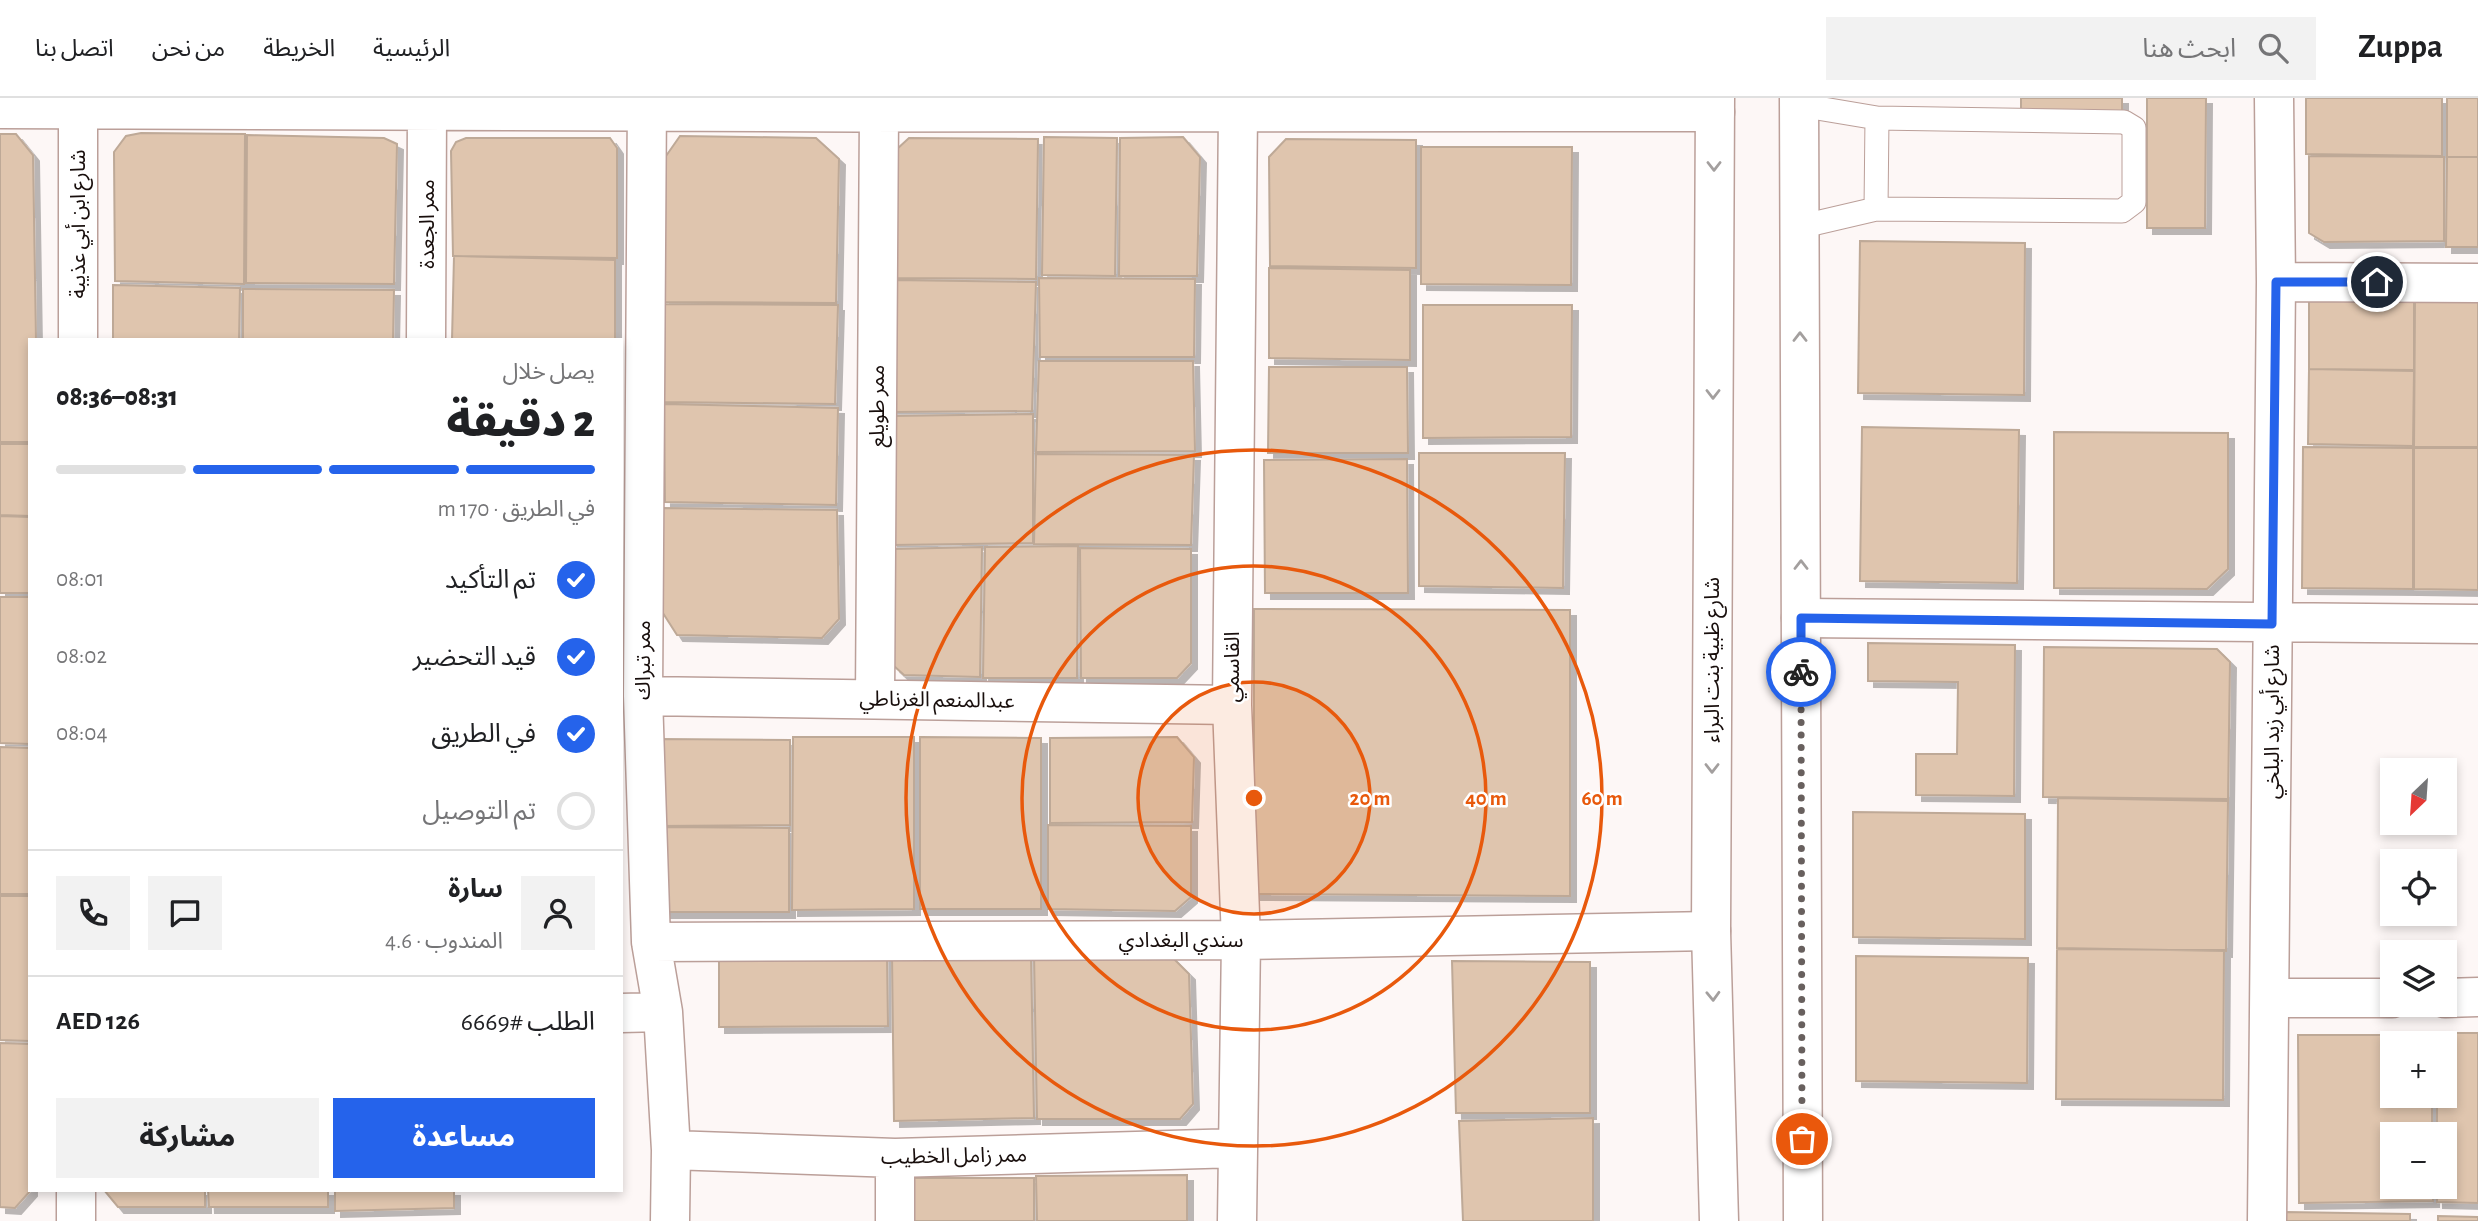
<!DOCTYPE html>
<html lang="ar">
<meta charset="utf-8">
<style>
body{margin:0;font-family:"Alegreya Sans","Noto Sans Arabic",sans-serif;background:#f2f2f2;color:#202124;direction:rtl;height:100vh;display:flex;flex-direction:column;font-size:26px;white-space:nowrap}
*{box-sizing:border-box;margin:0}
p{font-size:23px;color:#757577}
.icon{flex:none;width:38px;height:38px;fill:none;stroke:currentColor;stroke-width:2;stroke-linecap:round;stroke-linejoin:round}
.map{position:relative;flex:1;overflow:hidden;direction:ltr}
.drawer{position:absolute;left:28px;top:240px;width:595px;height:854px;display:flex;flex-direction:column;background:#fff;border-radius:0px;box-shadow:0 4px 10px #0003;direction:rtl}
.drawer>*{flex:none}
.needle{width:46px;rotate:205deg}
.tools{position:absolute;left:2380px;top:660px;display:grid;gap:14px}
.tools a{display:grid;place-items:center;width:77px;height:77px;border-radius:0px;background:#fff;box-shadow:0 4px 10px #0003;font-size:35px}
.pin{position:absolute;display:grid;place-items:center;width:60px;height:60px;color:#fff;margin:-30px;border:4px solid #fff;border-radius:50%;box-shadow:0 2px 7px #0007}
.courier{position:absolute;display:grid;place-items:center;width:70px;height:70px;margin:-35px;border:5px solid #2563eb;border-radius:50%;background:#fff;color:#222;box-shadow:0 2px 9px #0007}
.overview em{font-style:normal;font-weight:800}
.overview div{display:flex;flex-direction:column-reverse}
.overview{display:flex;align-items:center;justify-content:space-between;height:119px;padding:0 28px}
h1{font-size:46px;font-weight:800;line-height:52px}
.bar{display:grid;grid-template-columns:repeat(4,1fr);gap:10px 7px;align-content:center;height:84px;padding:0 28px}
.bar i{height:9px;border-radius:5px;background:#e0e0e0}
.bar .current{background:#2563eb}
.bar p{grid-column:span 4}
.line{display:flex;align-items:center;gap:18px;padding:0 28px;border-top:2px solid #e0e0e0}
.line div{flex:1}
.round{display:grid;place-items:center;flex:none;width:74px;height:74px;border-radius:0px;background:#f2f2f2}
ol{padding:0 28px;list-style:none}
li{display:flex;align-items:center;gap:21px;height:77px}
li p{margin-inline-start:auto}
li .icon{padding:7px;border-radius:50%;background:#2563eb;color:#fff;stroke-width:4}
li:last-child{color:#757577}
li i{width:38px;height:38px;border:4px solid #e0e0e0;border-radius:50%}
.cta{display:flex;gap:14px;margin-top:auto;padding:14px 28px}
.cta a{flex:1;height:80px;border-radius:0px;background:#2563eb;color:#fff;font-size:28px;font-weight:800;line-height:80px;text-align:center}
.cta a+a{background:#f2f2f2;color:#202124}
header{display:flex;align-items:center;gap:42px;box-sizing:border-box;height:98px;padding:0 35px;background:#fff;border-bottom:2px solid #e0e0e0}
header strong{font-size:33px}
nav{display:flex;gap:38px;margin-inline-start:auto;font-size:24px}
.search{width:490px;height:63px;background:#f2f2f2;display:flex;align-items:center;gap:18px;box-sizing:border-box;padding:0 24px;border-radius:0px;color:#757577;font-size:26px}
.map>svg:first-child{display:block}
</style>
<header>
<strong>Zuppa</strong>
<div class="search"><svg class="icon" aria-label="search" viewBox="0 0 24 24"><circle cx="10" cy="10" r="6"/><path d="M15 15l6 6"/></svg>ابحث هنا</div>
<nav><a>الرئيسية</a><a>الخريطة</a><a>من نحن</a><a>اتصل بنا</a></nav>
</header>
<div class="map">
<svg width="2478" height="1123" viewBox="0 0 2478 1123">
<defs>
<filter id="shadow"><feDropShadow dx="6" dy="6" stdDeviation="0" flood-color="#0004"/></filter>
</defs>
<rect width="100%" height="100%" fill="#fdf7f6"/>
<path fill="#dfc5ae" stroke="#bea997" stroke-width="2" filter="url(#shadow)" d="M2021,0h101v14l-101,-1z
M2147,0h59l-1,130h-58z
M2306,0h136v58l-136,-2z
M2447,0h31v59h-31z
M141,35l104,1 -1,150 -129,-3 -1,-129 12,-16z
M0,36h16l17,21 3,185h-6v102h-30z
M247,37l137,3 13,6 -3,140 -148,-1z
M680,38l136,2 23,21 -3,144 -172,-1 2,-146z
M1044,39l73,1 -2,138 -73,-1z
M1183,39l17,20 -3,119h-78l1,-138z
M466,40h144l7,10v110l-164,-2 -2,-105 5,-9z
M909,40l129,1 -2,140 -143,-1 3,-128z
M1286,41l130,1v128l-146,-2 -1,-109z
M1421,49h151l-1,138 -150,-1z
M2309,58l135,1v84l-120,1 -15,-9z
M2447,59h31v90h-32z
M1860,143l165,2 -1,152 -166,-2z
M454,158l161,4v80h-163z
M1269,170l141,2v90l-141,-2z
M1039,180l156,1 -1,78h-154z
M892,182l144,2 -4,129 -141,1z
M113,187l127,3 -1,52h-126z
M243,191l151,1 -1,50h-150z
M2309,200l105,1v71l-105,-1z
M2415,202l63,1v146h-64z
M665,206l173,1 -3,99 -171,-2z
M1423,207h149l-1,132 -148,1z
M1039,263h154l2,90 -159,1z
M1269,269h138l1,86h-140z
M2309,271l105,2 -1,75 -105,-2z
M664,306l174,4 -2,97 -171,-3z
M1033,316v129l-141,2 -2,-129z
M1862,329l157,3 -2,153 -157,-2z
M2054,334l174,1v136l-21,20 -153,-1z
M0,346h30v72l-30,-1z
M2303,349l110,1v141l-111,-1z
M2414,350h64v142l-64,-1z
M1419,355h146l-2,135 -144,-2z
M1036,356l158,1 -3,90 -157,-1z
M1407,361l1,134h-143l-1,-133z
M663,410l174,2 2,109 -17,19 -145,-3 -16,-25z
M0,418l30,1v76h-30z
M1078,448l-1,132h-94l2,-131z
M982,449l-2,130 -76,-2 -10,-9 -1,-117z
M1080,450l111,1v114l-14,15h-96z
M0,499h30v147l-30,-1z
M1254,511l316,1v286l-316,-2z
M1868,545l147,2 -1,151 -98,-1v-41h41l1,-72 -90,-1z
M2044,549l173,2 13,13 -2,137 -185,-2z
M793,639h121v172l-122,1z
M920,639l121,1v171h-121z
M1177,639l17,20 -2,65 -142,1v-85z
M658,641l132,1v85l-132,1z
M0,649l30,1v146h-30z
M2058,700l170,3 -2,150 -169,-3z
M1853,714l172,2v125l-172,-2z
M1048,727l143,1v71l-16,14 -127,-2z
M658,729l131,1v84h-131z
M0,798h30v145l-30,-1z
M2057,851l167,1 -1,150 -167,-1z
M1034,856h135l20,20 4,130 -13,15h-143z
M892,857h139l3,163 -140,3z
M887,858l1,70 -169,1v-70z
M1856,858l172,2 -1,125 -171,-2z
M1452,863l138,1v151h-134z
M2437,935h41v170l-41,-1v-16h8v-52h-8v-38h8v-53h-8z
M2298,937h132l1,8h-39v53h40v38h-40v52h41v15l-134,2z
M0,945l30,1 1,146 -16,18 -15,-1z
M1593,1020v103h-130l-4,-100z
M1187,1077v46h-150l-1,-45z
M912,1080h122v43h-121z
M104,1092h101v17h-87z
M208,1092h120v17h-119z
M335,1092h119v18l-119,3z
M2286,1114l124,2v7h-124z
M2438,1118l40,1v4h-40z"/>
<g fill="none" stroke-linecap="round" stroke-linejoin="round">
<g stroke="#bb9f99" stroke-width="25">
<path id="lane" d="M1876,111l1,-91
M1799,129l77,-18 246,2 12,-9v-74l-10,-6 -247,-4 -78,-13"/>
</g>
<g stroke="#bb9f99" stroke-width="41">
<path id="street" d="M647,0l-4,598 8,246 12,70 8,138 -1,71
M0,11c572,5 1143,3 1715,3
M2276,184l202,1
M78,242v-231
M426,242l1,-231
M1801,520l677,6
M643,598l589,9
M875,600l4,-585
M651,844l590,-2 470,-9
M2271,900h121
M2445,900l33,-1
M621,915l42,-1
M671,1052l224,8 343,-10
M895,1060v63
M76,1092v31
M1237,1123l4,-281 -9,-235 6,-593
M2267,1123l9,-939 -2,-184"/>
</g>
<g stroke="#bb9f99" stroke-width="41">
<path id="secondary" d="M1715,0l-4,833 8,290
M1799,0l4,1123"/>
</g>
<use href="#lane" stroke="#fff" stroke-width="23"/>
<use href="#street" stroke="#fff" stroke-width="38"/>
<use href="#secondary" stroke="#fff" stroke-width="38"/>
</g>
<defs><path id="oneway-chevron" d="M-2-3.5L2.5 0L-2 3.5" fill="none" stroke-width="1.6" stroke-linecap="round" stroke-linejoin="round" transform="scale(1.75)"/></defs>
<g stroke="#a39f9e">
<use href="#oneway-chevron" transform="translate(1714 68) rotate(90)"/>
<use href="#oneway-chevron" transform="translate(1800 239) rotate(-90)"/>
<use href="#oneway-chevron" transform="translate(1713 296) rotate(90)"/>
<use href="#oneway-chevron" transform="translate(1801 467) rotate(-90)"/>
<use href="#oneway-chevron" transform="translate(1712 670) rotate(90)"/>
<use href="#oneway-chevron" transform="translate(1713 898) rotate(88)"/>
</g>
<g fill="none" stroke-linecap="round" stroke-linejoin="round">
<path stroke="#68605e" stroke-width="7" stroke-dasharray="0 12.6" d="M1801,574l1,467"/>
<path stroke="#2563eb" stroke-width="9" d="M1801,574v-54l471,6 4,-342h101"/>
</g>
<circle cx="1254" cy="700" r="116" fill="#e8590c" fill-opacity=".12"/>
<g fill="none" stroke="#e8590c" stroke-width="3.5">
<circle cx="1254" cy="700" r="116"/>
<circle cx="1254" cy="700" r="232"/>
<circle cx="1254" cy="700" r="348"/>
</g>
<g text-anchor="middle" dominant-baseline="central" stroke-width="5" stroke-linejoin="round" paint-order="stroke">
<g font-size="21" fill="#180e0c" stroke="#fff">
<text transform="translate(78 126) rotate(-90)">شارع ابن أبي عذيبة</text>
<text transform="translate(427 126) rotate(-90)">ممر الجعدة</text>
<text transform="translate(877 308) rotate(-90)">ممر طويلع</text>
<text transform="translate(643 562) rotate(-90)">ممر تبراك</text>
<text transform="translate(1712 562) rotate(-90)">شارع ظبية بنت البراء</text>
<text transform="translate(1232 569) rotate(-90)">القاسمي</text>
<text transform="translate(937 602) rotate(1)">عبدالمنعم الغرناطي</text>
<text transform="translate(2272 624) rotate(-90)">شارع أبي زيد البلخي</text>
<text x="1181" y="842">سندي البغدادي</text>
<text transform="translate(954 1058) rotate(-1)">ممر زامل الخطيب</text>
</g>
</g>
<circle cx="1254" cy="700" r="10" fill="#e8590c" stroke="#fff" stroke-width="3.5"/>
<g font-size="21" text-anchor="middle" font-weight="bold" fill="#e8590c" stroke="#fff" stroke-width="5" stroke-linejoin="round" paint-order="stroke">
<text x="1370" y="707">20 m</text>
<text x="1486" y="707">40 m</text>
<text x="1602" y="707">60 m</text>
</g>
</svg>
<div class="tools">
<a><svg class="needle" viewBox="-14 -14 28 28"><path d="M0-13l5 13h-10z" fill="#e53935"/><path d="M0 13l5-13h-10z" fill="#757577"/></svg></a>
<a><svg class="icon" aria-label="locate" viewBox="0 0 24 24"><circle cx="12" cy="12" r="6"/><path d="M12 2v4M12 18v4M2 12h4M18 12h4"/></svg></a>
<a><svg class="icon" aria-label="layers" viewBox="0 0 24 24"><path d="M12 4l9 5-9 5-9-5zM3 14l9 5 9-5"/></svg></a>
<a>+</a>
<a>−</a>
</div>
<div class="pin" style="left:1802px;top:1041px;background:#ea580c"><svg class="icon" aria-label="bag" viewBox="0 0 24 24"><path d="M5 8h14l-1 12H6zM9 8a3 3 0 0 1 6 0"/></svg></div>
<div class="pin" style="left:2377px;top:184px;background:#1f2937"><svg class="icon" aria-label="home" viewBox="0 0 24 24"><path d="M3 11l9-7 9 7M6 9v11h12V9"/></svg></div>
<div class="courier" style="left:1801px;top:574px"><svg class="icon" aria-label="bike" viewBox="0 0 24 24"><circle cx="6" cy="16" r="4"/><circle cx="18" cy="16" r="4"/><path d="M6 16l4-8h5l3 8M10 8l3 8H6M13 5h3"/></svg></div>
<section class="drawer">
<div class="overview"><div><h1>2 دقيقة</h1><p>يصل خلال</p></div><em>08:31–08:36</em></div>
<div class="bar"><i class="current"></i><i class="current"></i><i class="current"></i><i></i><p>في الطريق · 170 m</p></div>
<ol>
<li><svg class="icon" aria-label="check" viewBox="0 0 24 24"><path d="M5 12l5 5 9-10"/></svg>تم التأكيد<p>08:01</p></li>
<li><svg class="icon" aria-label="check" viewBox="0 0 24 24"><path d="M5 12l5 5 9-10"/></svg>قيد التحضير<p>08:02</p></li>
<li><svg class="icon" aria-label="check" viewBox="0 0 24 24"><path d="M5 12l5 5 9-10"/></svg>في الطريق<p>08:04</p></li>
<li><i></i>تم التوصيل</li>
</ol>
<div class="line" style="height:126px"><a class="round"><svg class="icon" aria-label="person" viewBox="0 0 24 24"><circle cx="12" cy="8" r="4"/><path d="M4 21q1-7 8-7t8 7"/></svg></a><div><b>سارة</b><p>المندوب · 4.6</p></div><a class="round"><svg class="icon" aria-label="chat" viewBox="0 0 24 24"><path d="M4 5h16v11H9l-5 4z"/></svg></a><a class="round"><svg class="icon" aria-label="phone" viewBox="0 0 24 24"><path d="M5 4h4l2 5-3 2q2 4 5 5l2-3 5 2v4C11 20 4 13 5 4z"/></svg></a></div>
<div class="line" style="height:91px"><div>الطلب #6669</div><b>AED 126</b></div>
<div class="cta"><a>مساعدة</a><a>مشاركة</a></div>
</section>
</div>
